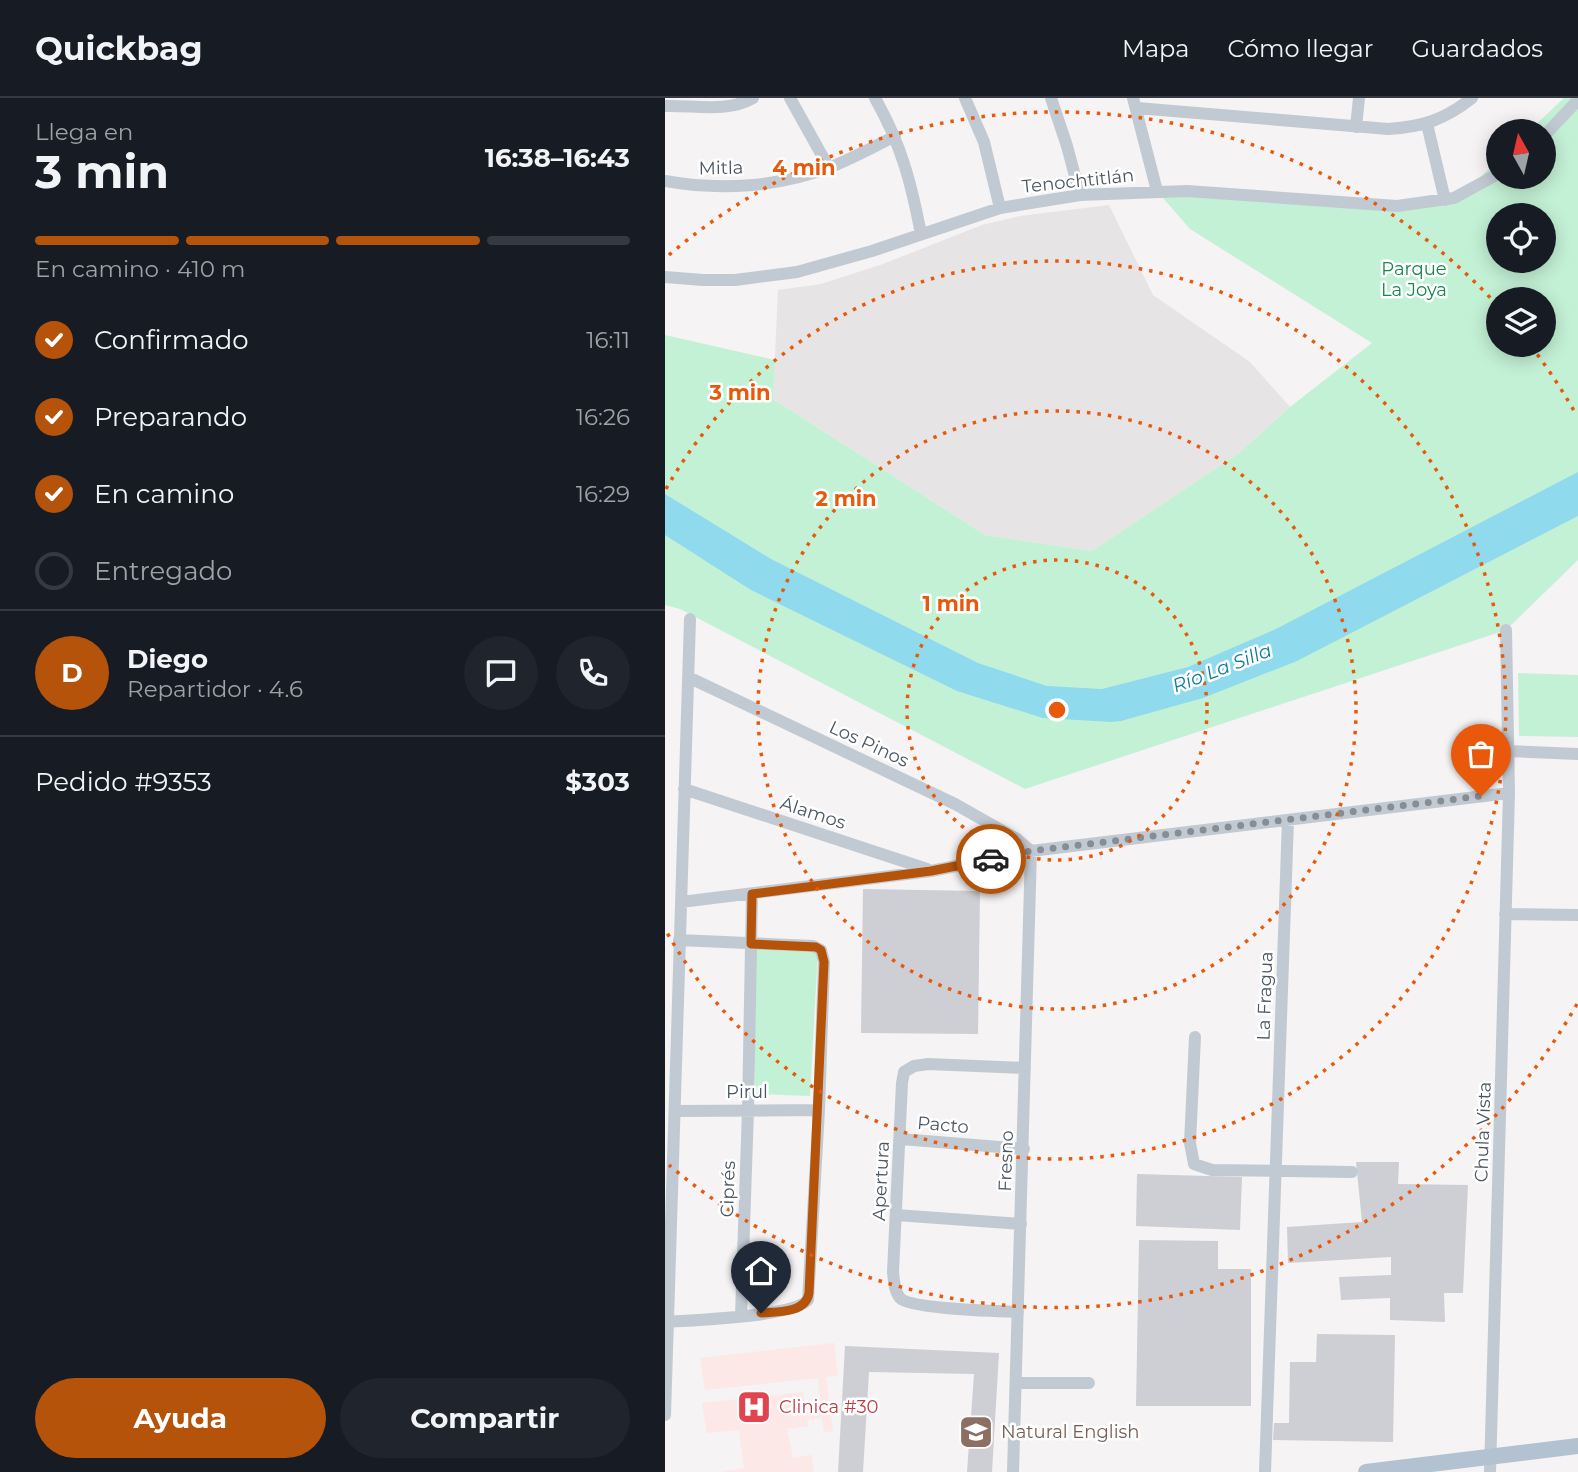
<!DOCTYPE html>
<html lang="es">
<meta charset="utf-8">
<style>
body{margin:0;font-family:Montserrat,sans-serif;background:#20242c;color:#f1f3f6;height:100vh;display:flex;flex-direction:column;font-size:26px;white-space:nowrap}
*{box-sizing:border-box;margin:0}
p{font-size:23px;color:#9ea1a6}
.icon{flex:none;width:38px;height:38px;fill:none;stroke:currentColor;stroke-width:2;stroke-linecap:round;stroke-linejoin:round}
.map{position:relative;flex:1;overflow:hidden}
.details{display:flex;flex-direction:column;background:#171b24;width:665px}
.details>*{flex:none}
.needle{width:46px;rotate:352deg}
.tools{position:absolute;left:821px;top:21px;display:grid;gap:14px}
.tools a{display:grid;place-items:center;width:70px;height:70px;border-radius:50%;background:#171b24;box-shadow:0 4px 18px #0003;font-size:35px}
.pin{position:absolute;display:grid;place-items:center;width:60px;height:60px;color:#fff;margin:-72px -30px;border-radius:50% 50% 50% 0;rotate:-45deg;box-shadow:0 0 7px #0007}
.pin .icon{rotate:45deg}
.courier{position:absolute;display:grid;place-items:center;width:70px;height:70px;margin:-35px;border:5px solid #b45309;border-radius:50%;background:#fff;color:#222;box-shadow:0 2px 9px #0007}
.head em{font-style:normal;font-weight:700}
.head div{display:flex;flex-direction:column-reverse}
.head{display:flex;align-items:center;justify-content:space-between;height:119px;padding:0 35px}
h1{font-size:46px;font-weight:700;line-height:52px}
.bar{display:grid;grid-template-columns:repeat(4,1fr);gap:10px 7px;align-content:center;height:84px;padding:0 35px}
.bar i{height:9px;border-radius:5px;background:#363941}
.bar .selected{background:#b45309}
.bar p{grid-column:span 4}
.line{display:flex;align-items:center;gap:18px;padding:0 35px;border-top:2px solid #363941}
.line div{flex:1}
.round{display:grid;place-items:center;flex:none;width:74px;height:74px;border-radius:37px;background:#20242c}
ol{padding:0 35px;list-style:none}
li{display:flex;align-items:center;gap:21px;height:77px}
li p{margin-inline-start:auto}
li .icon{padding:7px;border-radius:50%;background:#b45309;color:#fff;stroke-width:4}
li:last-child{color:#9ea1a6}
li i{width:38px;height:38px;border:4px solid #363941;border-radius:50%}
.primary-button{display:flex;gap:14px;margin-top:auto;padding:14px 35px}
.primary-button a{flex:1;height:80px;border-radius:42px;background:#b45309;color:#fff;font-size:28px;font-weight:700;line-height:80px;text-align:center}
.primary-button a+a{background:#20242c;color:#f1f3f6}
header{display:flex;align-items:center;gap:42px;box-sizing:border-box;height:98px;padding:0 35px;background:#171b24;border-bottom:2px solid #363941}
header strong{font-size:33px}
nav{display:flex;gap:38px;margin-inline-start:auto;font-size:24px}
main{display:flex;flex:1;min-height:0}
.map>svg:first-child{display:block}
</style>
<header>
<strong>Quickbag</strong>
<nav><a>Mapa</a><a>Cómo llegar</a><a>Guardados</a></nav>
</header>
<main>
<section class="details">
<div class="head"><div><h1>3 min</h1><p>Llega en</p></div><em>16:38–16:43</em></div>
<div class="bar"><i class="selected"></i><i class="selected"></i><i class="selected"></i><i></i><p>En camino · 410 m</p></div>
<ol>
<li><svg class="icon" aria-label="check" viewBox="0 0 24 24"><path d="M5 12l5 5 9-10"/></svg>Confirmado<p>16:11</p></li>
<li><svg class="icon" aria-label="check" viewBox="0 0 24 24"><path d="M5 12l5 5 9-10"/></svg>Preparando<p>16:26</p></li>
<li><svg class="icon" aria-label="check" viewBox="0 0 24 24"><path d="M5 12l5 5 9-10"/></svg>En camino<p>16:29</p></li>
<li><i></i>Entregado</li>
</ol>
<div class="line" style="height:126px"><b class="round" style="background:#b45309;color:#fff">D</b><div><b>Diego</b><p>Repartidor · 4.6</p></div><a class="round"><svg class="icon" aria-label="chat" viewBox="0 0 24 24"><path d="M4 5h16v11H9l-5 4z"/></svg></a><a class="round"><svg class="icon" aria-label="phone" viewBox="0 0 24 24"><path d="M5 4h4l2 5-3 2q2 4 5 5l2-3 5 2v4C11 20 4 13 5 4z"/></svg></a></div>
<div class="line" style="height:91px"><div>Pedido #9353</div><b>$303</b></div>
<div class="primary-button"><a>Ayuda</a><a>Compartir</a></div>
</section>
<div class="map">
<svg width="913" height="1374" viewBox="0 0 913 1374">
<rect width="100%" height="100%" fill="#f5f3f3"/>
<path fill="#e6e4e5" d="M444,107l44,90 97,67 40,45 -51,46 -147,98 -107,-16 -212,-136 5,-109 43,-6 62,-20 99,-39 38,-9z"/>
<path fill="#fce8e6" d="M169,1245l4,32 -12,2 7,54 -9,1 -2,-14 -15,2 1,6 -21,3 6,29 19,-3 2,17h-94l24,-4 -5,-38 -32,3 -5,-30 101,-11 3,21 16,-2 -4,-33 -113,12 -5,-32z"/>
<path fill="#c3f1d5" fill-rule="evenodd" d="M899,0h14v462l-72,70 -481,159 -345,-180 -15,-4v-270l110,25 -2,39 212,136 107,16 147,-98 51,-46 82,-64 -182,-114 -33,-38 208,14 97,-10 36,-35v17h45v-46h-14zM833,117h45v46h-45zM833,201h45v46h-45z
M853,575l60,2v62l-59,-1z
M90,850l63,1 -8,147 -55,-2z"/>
<path fill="#90daee" d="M913,374v44l-281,145 -94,37 -82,23 -10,1 -68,-4 -86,-27 -206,-101 -86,-55v-41l106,65 207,104 69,23 55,3 86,-22 88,-38z"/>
<path fill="#cdcfd5" d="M198,791l117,2 -2,143 -117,-1z
M691,1064h43l-1,22 70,1 -5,108h-19l1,29 -55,-2v-22l-49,2 -2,-23 52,-2v-18l-103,6 -1,-36 75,-5z
M472,1076l105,3 -2,53 -104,-4z
M474,1142l79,1v28h33v137h-115z
M652,1236l78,1 -2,107 -120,-2 1,-17h15l1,-61h26z
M180,1248l154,7 -7,119h-25l7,-98 -105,-2 -6,100h-25z"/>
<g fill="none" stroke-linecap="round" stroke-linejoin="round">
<path stroke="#c1cad2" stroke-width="12" d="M125,0l39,70
M210,0c26,46 36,84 46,136
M300,0l19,44 16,66
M386,0l16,48 13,49
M468,0l24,93
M0,8c29,-1 62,7 88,-8
M472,10l251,21c34,-2 56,-9 84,-31
M762,26l18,76
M691,29l3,-29
M878,39l35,-37
M0,83c55,10 114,6 166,-14 22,-9 43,-20 64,-31
M0,179l38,3h32l62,-8 75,-21 128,-43 80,-13 107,-4 210,15 57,-8 44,-24
M23,579l267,127 62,35 14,12 -18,621
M844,653l69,3
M19,691l243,80
M16,804l250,-31 100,-20 478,-58
M840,816l73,1
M530,939l-5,106 4,21 18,6 140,2
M10,1013l144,-1
M236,1041l123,10
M231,1117l125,9
M353,1214c-19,-1 -108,-3 -118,-14 -6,-7 -6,-18 -7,-26l9,-189 2,-11 10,-6 14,-2 97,4
M76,1218l7,-206 4,-216
M1,1224c28,-2 126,-5 142,-22l11,-190 5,-148 -3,-12 -8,-4 -134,-6
M351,1285h73
M0,1317l25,-796
M600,1374l23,-652
M825,1374l19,-679 -3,-163"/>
<path stroke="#b3c2d1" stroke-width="16" d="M701,1374l212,-26"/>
</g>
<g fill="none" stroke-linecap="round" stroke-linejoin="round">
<path stroke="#868d94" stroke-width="7" stroke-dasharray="0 12.6" d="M326,761l40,-8 450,-55"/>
<path stroke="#b45309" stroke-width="9" d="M96,1215c17,-1 45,0 48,-20l15,-331 -3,-12 -5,-3 -65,-3 1,-50 179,-23 60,-12"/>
</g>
<g fill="none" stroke="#e8590c" stroke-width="3.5" stroke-dasharray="3.5 7">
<circle cx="392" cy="612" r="150"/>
<circle cx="392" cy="612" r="299"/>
<path d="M1 391A449 449 0 1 1 1 833"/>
<path d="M912 906A598 598 0 0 1 4 1067M4 157A598 598 0 0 1 833 208M866 248A598 598 0 0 1 912 318"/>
</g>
<defs>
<g id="hospital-square" transform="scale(1.75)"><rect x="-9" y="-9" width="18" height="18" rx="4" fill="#e0444e" stroke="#fff"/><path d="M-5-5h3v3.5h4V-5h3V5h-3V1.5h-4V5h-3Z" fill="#fff"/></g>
<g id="school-square" transform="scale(1.75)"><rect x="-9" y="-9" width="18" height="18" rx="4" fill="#8d6e63" stroke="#fff"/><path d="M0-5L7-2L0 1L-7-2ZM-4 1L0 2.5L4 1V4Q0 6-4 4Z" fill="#fff"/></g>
</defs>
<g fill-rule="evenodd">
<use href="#hospital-square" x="89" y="1309"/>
<use href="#school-square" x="311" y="1334"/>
</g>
<g text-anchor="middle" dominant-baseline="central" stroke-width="5" stroke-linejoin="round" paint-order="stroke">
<g font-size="18" fill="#4a5661" stroke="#fff">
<text transform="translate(56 70) rotate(-1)">Mitla</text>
<text transform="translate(413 83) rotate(-6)">Tenochtitlán</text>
<text transform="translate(204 646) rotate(25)">Los Pinos</text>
<text transform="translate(148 715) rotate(18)">Álamos</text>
<text transform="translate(600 898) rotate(-88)">La Fragua</text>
<text x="82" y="994">Pirul</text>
<text transform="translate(278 1027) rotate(5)">Pacto</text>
<text transform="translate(818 1034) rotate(-88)">Chula Vista</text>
<text transform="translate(341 1063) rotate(-88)">Fresno</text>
<text transform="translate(216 1083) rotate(-87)">Apertura</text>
<text transform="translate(63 1091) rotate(-88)">Ciprés</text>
</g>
<g font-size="18" fill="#17864f" stroke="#fff">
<text x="749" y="171">Parque<tspan x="749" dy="21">La Joya</tspan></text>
</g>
<g font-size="18" fill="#be3a42" stroke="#fff" text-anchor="start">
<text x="114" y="1309">Clinica #30</text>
</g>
<g font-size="18" fill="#785e54" stroke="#fff" text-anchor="start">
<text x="336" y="1334">Natural English</text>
</g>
<g font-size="19" font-style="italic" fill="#0c7c9b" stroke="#fff">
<text transform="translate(557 570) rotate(-21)">Río La Silla</text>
</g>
</g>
<circle cx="392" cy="612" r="10" fill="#e8590c" stroke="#fff" stroke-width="3.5"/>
<g font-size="21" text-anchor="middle" font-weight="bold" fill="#e8590c" stroke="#fff" stroke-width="5" stroke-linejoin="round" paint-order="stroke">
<text x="139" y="77">4 min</text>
<text x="75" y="302">3 min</text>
<text x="181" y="408">2 min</text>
<text x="286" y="513">1 min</text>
</g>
</svg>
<div class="tools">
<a><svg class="needle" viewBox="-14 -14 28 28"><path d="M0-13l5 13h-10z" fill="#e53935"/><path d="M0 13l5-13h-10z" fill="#9ea1a6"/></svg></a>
<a><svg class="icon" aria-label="locate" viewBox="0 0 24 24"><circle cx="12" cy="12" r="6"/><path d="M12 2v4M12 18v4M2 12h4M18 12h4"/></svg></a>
<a><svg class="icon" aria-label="layers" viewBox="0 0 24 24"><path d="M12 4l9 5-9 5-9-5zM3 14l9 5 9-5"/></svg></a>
</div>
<div class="pin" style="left:816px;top:698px;background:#ea580c"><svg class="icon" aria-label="bag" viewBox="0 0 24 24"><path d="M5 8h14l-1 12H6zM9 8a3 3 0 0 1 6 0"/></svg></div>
<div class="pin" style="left:96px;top:1215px;background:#1f2937"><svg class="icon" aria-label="home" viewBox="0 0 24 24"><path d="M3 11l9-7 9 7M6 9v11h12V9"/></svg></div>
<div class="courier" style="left:326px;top:761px"><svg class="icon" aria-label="car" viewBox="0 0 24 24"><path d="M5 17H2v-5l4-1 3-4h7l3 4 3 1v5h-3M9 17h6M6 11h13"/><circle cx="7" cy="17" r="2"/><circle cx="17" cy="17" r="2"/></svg></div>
</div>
</main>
